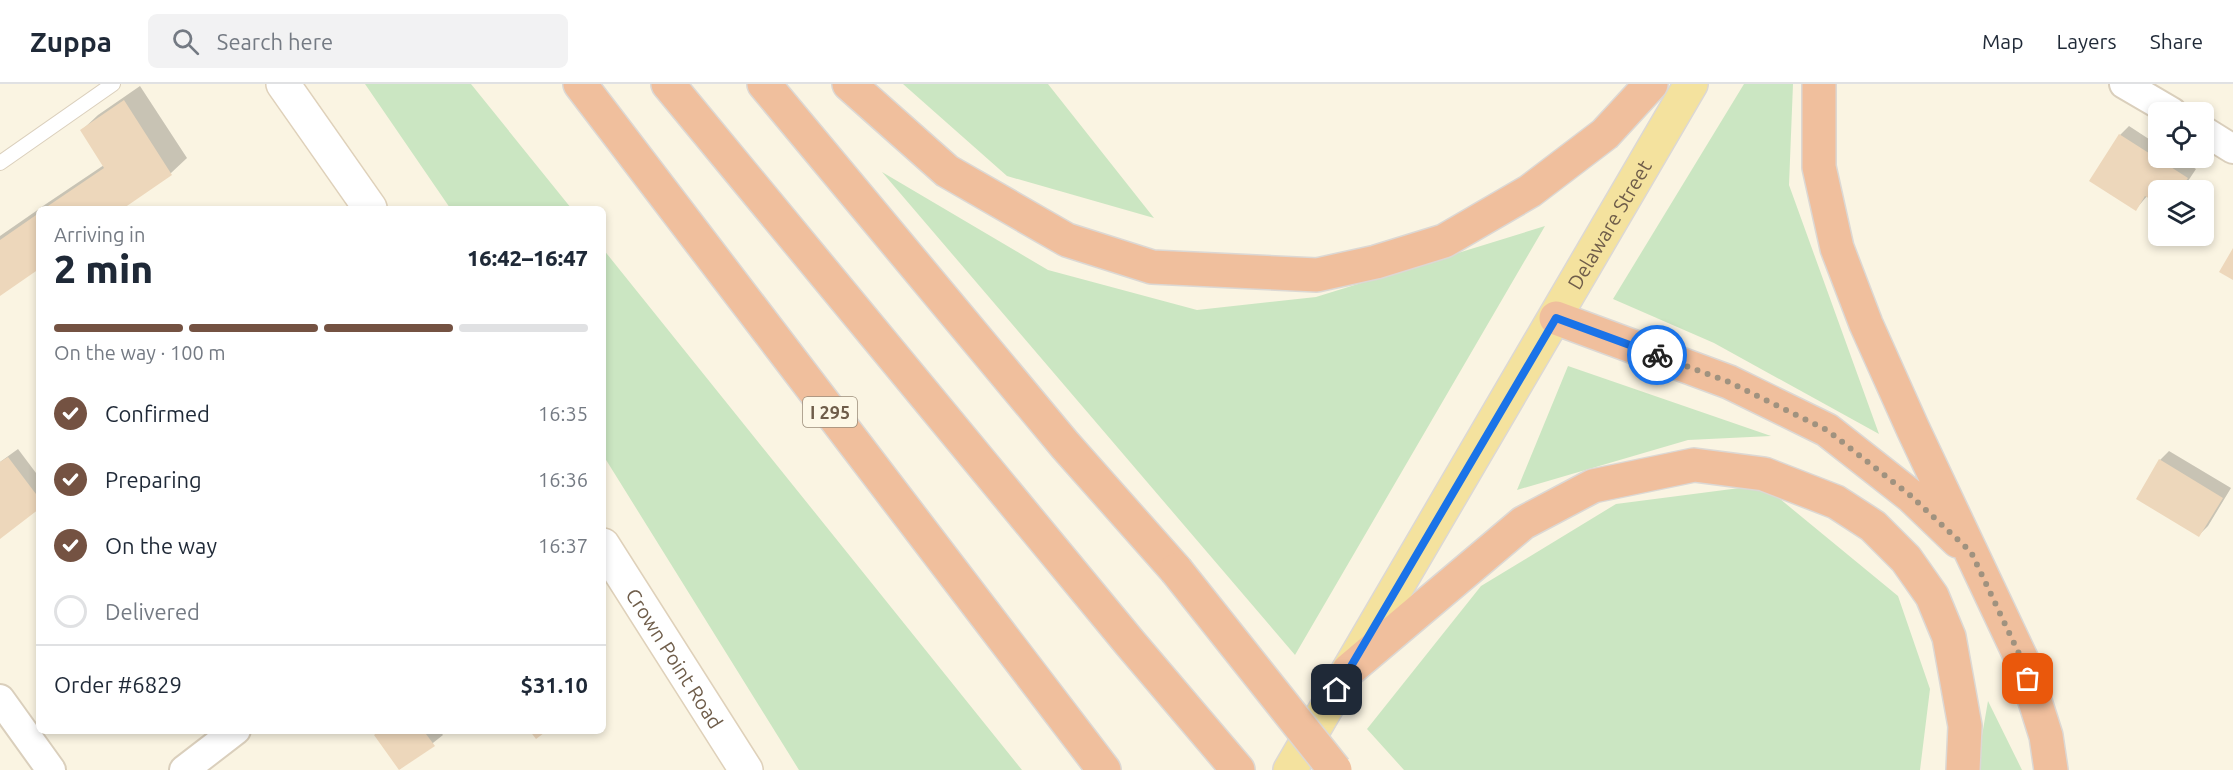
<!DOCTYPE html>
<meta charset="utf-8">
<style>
body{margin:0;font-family:Ubuntu,sans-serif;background:#f2f2f3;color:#1f2937;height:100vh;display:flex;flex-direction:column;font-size:22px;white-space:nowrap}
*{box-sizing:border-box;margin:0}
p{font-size:20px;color:#747a83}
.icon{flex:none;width:33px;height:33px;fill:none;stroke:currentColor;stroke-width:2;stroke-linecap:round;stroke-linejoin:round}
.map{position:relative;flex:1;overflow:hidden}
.side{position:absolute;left:36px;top:122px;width:570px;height:528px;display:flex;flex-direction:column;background:#fff;border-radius:9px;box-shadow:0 3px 9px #0003}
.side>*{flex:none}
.tools{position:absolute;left:2148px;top:18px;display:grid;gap:12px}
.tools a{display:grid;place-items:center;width:66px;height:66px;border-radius:9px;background:#fff;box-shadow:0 3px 9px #0003;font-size:30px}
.pin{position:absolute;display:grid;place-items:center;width:51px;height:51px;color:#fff;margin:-26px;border-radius:12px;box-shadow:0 3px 9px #0006}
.courier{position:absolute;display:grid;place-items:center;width:60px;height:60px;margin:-30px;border:4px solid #1a73e8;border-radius:50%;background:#fff;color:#222;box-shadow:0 2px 8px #0007}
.overview em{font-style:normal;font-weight:800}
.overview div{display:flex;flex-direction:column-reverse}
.overview{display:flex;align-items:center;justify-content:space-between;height:102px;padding:0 18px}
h1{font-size:39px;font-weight:800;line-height:45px}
.bar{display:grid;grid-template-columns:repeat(4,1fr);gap:9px 6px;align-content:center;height:72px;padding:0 18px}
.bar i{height:8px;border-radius:4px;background:#e0e1e3}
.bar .active{background:#745242}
.bar p{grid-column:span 4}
.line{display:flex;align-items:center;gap:15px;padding:0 18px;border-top:2px solid #e0e1e3}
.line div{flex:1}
ol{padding:0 18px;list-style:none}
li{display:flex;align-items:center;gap:18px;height:66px}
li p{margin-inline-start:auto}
li .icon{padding:6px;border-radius:50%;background:#745242;color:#fff;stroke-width:4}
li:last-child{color:#747a83}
li i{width:33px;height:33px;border:3px solid #e0e1e3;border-radius:50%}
header{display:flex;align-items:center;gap:36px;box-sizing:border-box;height:84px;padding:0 30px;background:#fff;border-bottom:2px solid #e0e1e3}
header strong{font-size:28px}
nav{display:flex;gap:33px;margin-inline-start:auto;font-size:21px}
.search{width:420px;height:54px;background:#f2f2f3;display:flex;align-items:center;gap:15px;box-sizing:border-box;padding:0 21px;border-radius:9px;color:#747a83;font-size:22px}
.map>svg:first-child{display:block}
</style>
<header>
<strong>Zuppa</strong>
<div class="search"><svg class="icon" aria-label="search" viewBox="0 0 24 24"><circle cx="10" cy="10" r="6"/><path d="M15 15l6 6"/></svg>Search here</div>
<nav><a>Map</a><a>Layers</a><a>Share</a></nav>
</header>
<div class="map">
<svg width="2233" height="686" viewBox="0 0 2233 686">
<rect width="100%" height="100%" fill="#faf4e2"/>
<path fill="#cbe6c2" d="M365,0h106l100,124h-121z
M903,0h145l106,134 -147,-42z
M1744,0h49l-4,101 90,249 -165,-91 -101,-44z
M882,88l166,98 149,40 119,-13 229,-71 -250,429z
M603,165l419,521h-223l-196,-315z
M1568,282l203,70 -83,4 -171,50z
M1763,401l135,111 32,93 -10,81h-516l-37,-41 114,-143 135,-82z
M1988,617l34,69h-46z"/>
<path fill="#0003" d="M140,2l47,72 -16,15 -50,35h-81l64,-43 -22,-35 16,-15z
M2129,42l29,19v13h20l18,11 -14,21h-24v12l-10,-7 -12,14 -16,-74z
M39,125v58l-39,27v-58z
M18,365l21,28v31l-39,29v-75z
M2169,367l62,37 -23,38 -9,9 -39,-75z
M381,646h58l4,5 -43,34 -24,-33z"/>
<path fill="#edd7bb" d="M124,16l48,75 -48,33h-79l59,-40 -24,-38z
M2119,50l69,44 -8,12h-22v14l-13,-8 -9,15 -47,-30z
M39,129v56l-39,27v-56z
M2233,164v32l-14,-8z
M8,373l31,41v11l-39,30v-77z
M2159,375l64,39 -24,39 -63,-38z
M380,646h43l12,16 -36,24 -25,-35z
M529,646h19l-12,9z"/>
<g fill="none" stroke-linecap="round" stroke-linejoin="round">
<g stroke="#dacfbc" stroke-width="16">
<path id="lane" d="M0,79l113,-79"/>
</g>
<g stroke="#dacfbc" stroke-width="32">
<path id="street" d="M2124,0l48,28
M2204,47l29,18
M0,615l51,71
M184,686l52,-40"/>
</g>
<g stroke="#dfd1ba" stroke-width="36">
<g id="secondary">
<path d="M283,0l87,124"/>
<path id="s1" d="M603,461l143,225"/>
</g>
</g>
<g stroke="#dcd8d4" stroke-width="36">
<g id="primary">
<path id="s2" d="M1290,686l401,-686"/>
</g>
</g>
<g stroke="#dcd8d4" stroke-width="36">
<path id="highway" d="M580,0l524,686
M668,0l462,559 108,127
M764,0l301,361 111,125
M849,0l98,87 120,69 85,27 165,8 59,-13 68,-21 86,-50 75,-57 46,-50
M1819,0v83l18,81 29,76 47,105 109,231 24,76 5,34
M1556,234l173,64 98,48 84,66 47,45
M1349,586l174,-147 70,-37 101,-21 70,9 72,28 37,24 33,33 26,37 17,41 16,89 -2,44"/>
</g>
<use href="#lane" stroke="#fff" stroke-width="14"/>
<use href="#street" stroke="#fff" stroke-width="28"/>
<use href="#secondary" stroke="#fff" stroke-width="33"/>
<use href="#primary" stroke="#f4e29e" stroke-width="33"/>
<use href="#highway" stroke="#f0bf9d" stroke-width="33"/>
<g stroke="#dcd8d4" stroke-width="36" stroke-linecap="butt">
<path id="highway-bridge" d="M1176,486l159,200"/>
</g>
<use href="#highway-bridge" stroke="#f0bf9d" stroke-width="33"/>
</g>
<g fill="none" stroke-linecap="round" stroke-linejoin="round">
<path stroke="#a0927f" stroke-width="6" stroke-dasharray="0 10.8" d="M1657,271l72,27 98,48 84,66 60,56 51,108 6,19"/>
<path stroke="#1a73e8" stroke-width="8" d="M1337,606l219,-372 101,37"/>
</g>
<g text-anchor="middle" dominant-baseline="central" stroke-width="4.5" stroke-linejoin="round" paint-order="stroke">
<rect fill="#fdf8e7" stroke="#9a8c79" stroke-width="1.5" x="803" y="313" width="54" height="30" rx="4.5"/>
<g font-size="18" font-weight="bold" fill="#6f5d4a">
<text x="830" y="328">I 295</text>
</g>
<g font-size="20" fill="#6f5d4a" stroke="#fdf8e7">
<text stroke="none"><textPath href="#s2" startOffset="632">Delaware Street</textPath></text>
<text stroke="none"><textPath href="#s1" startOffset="134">Crown Point Road</textPath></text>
</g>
</g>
</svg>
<div class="tools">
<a><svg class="icon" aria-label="locate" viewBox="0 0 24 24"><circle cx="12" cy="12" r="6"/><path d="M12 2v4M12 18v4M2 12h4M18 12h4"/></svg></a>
<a><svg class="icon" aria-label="layers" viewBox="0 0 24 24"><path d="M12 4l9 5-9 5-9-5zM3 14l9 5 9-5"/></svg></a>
</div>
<div class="pin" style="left:2028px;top:595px;background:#ea580c"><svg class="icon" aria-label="bag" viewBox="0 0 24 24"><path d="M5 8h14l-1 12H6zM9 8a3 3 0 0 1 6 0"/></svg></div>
<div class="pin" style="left:1337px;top:606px;background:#1f2937"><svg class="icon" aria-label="home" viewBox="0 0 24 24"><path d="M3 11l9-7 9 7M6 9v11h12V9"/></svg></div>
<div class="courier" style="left:1657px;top:271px"><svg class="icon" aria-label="bike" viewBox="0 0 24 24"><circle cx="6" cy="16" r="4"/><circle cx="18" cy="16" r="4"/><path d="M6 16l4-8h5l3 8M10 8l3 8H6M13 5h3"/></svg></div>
<section class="side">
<div class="overview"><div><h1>2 min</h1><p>Arriving in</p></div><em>16:42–16:47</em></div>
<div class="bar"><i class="active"></i><i class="active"></i><i class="active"></i><i></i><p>On the way · 100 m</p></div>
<ol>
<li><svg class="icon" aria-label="check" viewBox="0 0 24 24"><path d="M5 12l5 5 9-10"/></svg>Confirmed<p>16:35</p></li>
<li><svg class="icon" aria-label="check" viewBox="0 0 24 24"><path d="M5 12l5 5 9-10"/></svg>Preparing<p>16:36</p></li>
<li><svg class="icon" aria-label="check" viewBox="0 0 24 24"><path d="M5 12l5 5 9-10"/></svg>On the way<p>16:37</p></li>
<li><i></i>Delivered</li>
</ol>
<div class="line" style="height:78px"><div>Order #6829</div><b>$31.10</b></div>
</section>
</div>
